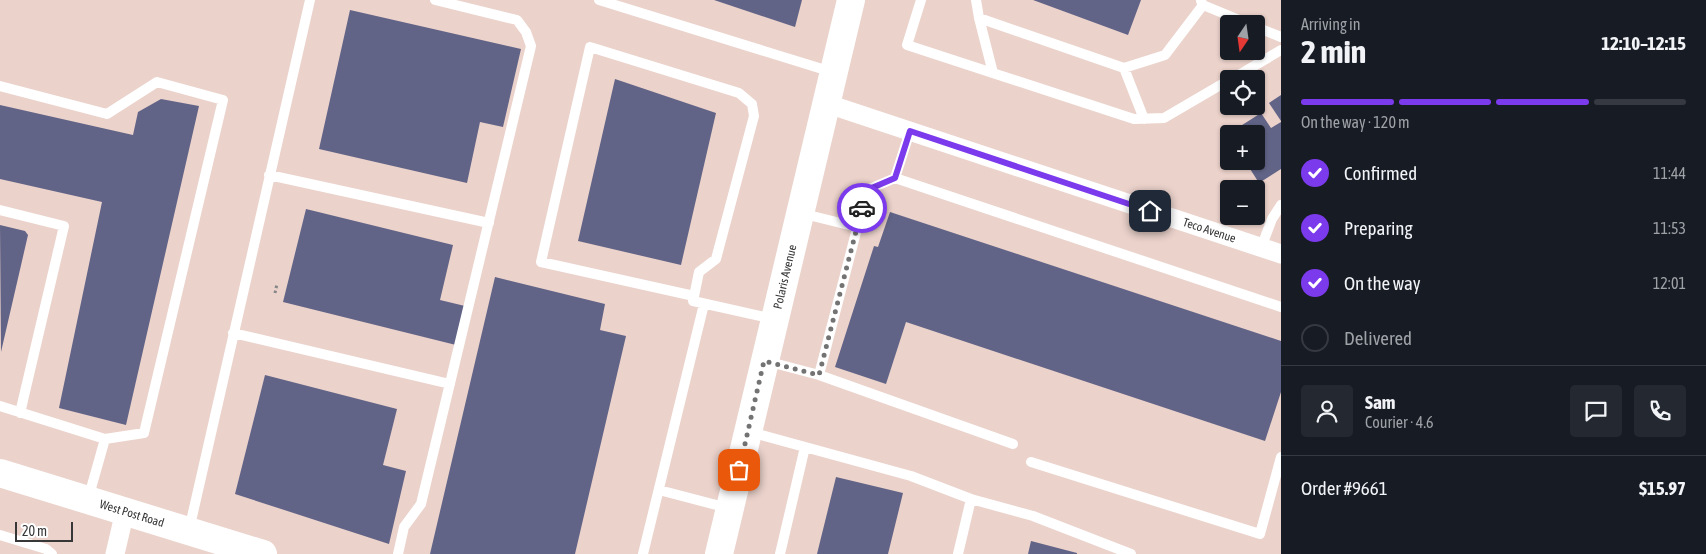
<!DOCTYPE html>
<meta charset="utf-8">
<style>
body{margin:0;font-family:"Asap Condensed",sans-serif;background:#242831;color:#f1f3f6;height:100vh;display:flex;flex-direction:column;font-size:19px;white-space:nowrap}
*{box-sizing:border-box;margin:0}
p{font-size:16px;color:#9ea1a6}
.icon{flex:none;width:28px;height:28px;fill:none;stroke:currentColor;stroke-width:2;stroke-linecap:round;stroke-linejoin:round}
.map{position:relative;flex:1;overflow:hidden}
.panel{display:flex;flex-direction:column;background:#171b24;width:425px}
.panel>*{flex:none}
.needle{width:32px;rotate:193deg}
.buttons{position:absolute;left:1220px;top:15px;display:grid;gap:10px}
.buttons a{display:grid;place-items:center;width:45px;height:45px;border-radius:5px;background:#171b24;box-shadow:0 1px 4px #0004;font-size:25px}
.scale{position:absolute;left:15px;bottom:12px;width:58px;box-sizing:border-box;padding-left:5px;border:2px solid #373737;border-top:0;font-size:14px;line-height:18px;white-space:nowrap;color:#373737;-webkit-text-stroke:4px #fff;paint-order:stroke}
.pin{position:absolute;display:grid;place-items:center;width:42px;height:42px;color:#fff;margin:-21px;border-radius:10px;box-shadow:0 2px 8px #0006}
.courier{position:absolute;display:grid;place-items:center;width:50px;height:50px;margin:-25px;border:4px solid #7c3aed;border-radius:50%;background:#fff;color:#222;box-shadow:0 1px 6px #0007}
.head em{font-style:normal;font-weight:700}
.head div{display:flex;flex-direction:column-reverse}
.head{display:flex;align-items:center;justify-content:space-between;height:85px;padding:0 20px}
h1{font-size:32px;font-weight:700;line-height:38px}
.bar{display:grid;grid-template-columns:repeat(4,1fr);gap:8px 5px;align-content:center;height:60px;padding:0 20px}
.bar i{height:6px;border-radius:4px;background:#363941}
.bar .selected{background:#7c3aed}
.bar p{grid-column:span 4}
.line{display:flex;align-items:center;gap:12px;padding:0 20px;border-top:1px solid #363941}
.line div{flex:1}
.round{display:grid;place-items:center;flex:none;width:52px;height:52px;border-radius:5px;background:#242831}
ol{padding:0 20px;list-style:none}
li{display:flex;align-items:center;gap:15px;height:55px}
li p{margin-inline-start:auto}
li .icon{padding:5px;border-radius:50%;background:#7c3aed;color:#fff;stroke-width:4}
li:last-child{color:#9ea1a6}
li i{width:28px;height:28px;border:2px solid #363941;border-radius:50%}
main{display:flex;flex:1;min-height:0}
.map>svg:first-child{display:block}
</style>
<main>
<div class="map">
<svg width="1281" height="554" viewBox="0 0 1281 554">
<rect width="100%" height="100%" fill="#e2e2e3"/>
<path fill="#ebd2cb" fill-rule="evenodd" d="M0,0h1281v554h-1281zM1229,24h27v27h-27zM1229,79h27v27h-27zM1229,134h27v27h-27zM1229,189h27v27h-27z"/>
<path fill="#626487" d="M714,0h88l-7,27z
M1033,0h108l-13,35z
M350,10l171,39 -18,78 -23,-5 -13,61 -148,-34z
M615,79l101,34 -35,152 -103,-24z
M1281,95v26l-12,-18z
M161,99l38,7 -73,319 -67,-17 43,-206 -102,-23v-74l133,30 5,-23z
M1261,113l10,15 10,-6v47l-22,14 -14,-22h11v-27h-28z
M306,209l147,36 -13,55 25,6 -9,39 -173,-43z
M890,212l391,129v51l-16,49 -359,-119 -20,62 -51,-17 39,-121 4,1z
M0,225l25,6 3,4 -27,117z
M495,277l110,27 -5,26 26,6 -51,218h-145z
M265,375l132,34 -14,56 23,6 -17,73 -154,-50z
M836,477l67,16 -15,61h-71z
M1031,541l46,12v1h-49z"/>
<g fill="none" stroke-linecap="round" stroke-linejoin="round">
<path stroke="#878788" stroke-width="3" stroke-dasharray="2.5 2.5" stroke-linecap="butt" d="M275,293l2,-9"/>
<path stroke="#fff" stroke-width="10" d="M599,0l233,72
M921,0l-14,45 227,74 30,-1 65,-38
M976,0l3,18 145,50 41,-13 38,-50
M1201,1l2,4 46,19
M979,18l14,55
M1256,27l25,10
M1124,68l20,51
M1232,79l49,-29
M0,86l107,28 50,-32 66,18 -79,333 -39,6 -17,60
M910,131l-15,47 386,129
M269,175l220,48
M0,210l64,16 -44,187
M800,213l57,14
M1261,248l11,-29 9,-14
M694,296l-153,-34 49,-215 149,46 13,11 2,12 -38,143 -17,13 -6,29 80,18
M233,333l217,51
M766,361l53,14 48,-185 28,-12
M819,375l194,69
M0,406l105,33
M750,432l161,44 60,23
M1031,462l229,72 21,-77
M659,490l69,18
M189,530l121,-530
M0,535l46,14 6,5
M398,554l6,-27 17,-23 110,-458 -5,-14 -9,-12 -82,-20
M643,554l61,-250
M780,554l25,-107
M958,554l13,-55 62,17 98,38"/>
<g stroke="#fff" stroke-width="19">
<path id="s1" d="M825,103l456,151"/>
<path d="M115,554l10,-43"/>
</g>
<g stroke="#fff" stroke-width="28">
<path id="s2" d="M0,473l263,81"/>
<path id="s3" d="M719,554l132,-554"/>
</g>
</g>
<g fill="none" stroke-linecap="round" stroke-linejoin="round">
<path stroke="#737373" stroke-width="5" stroke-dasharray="0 9" d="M739,470l25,-109 55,14 43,-167"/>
<path stroke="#7c3aed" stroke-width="6" d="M862,208l5,-18 28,-12 15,-47 240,80"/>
</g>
<g text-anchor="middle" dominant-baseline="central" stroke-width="5" stroke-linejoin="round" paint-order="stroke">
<g font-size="12" fill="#373737" stroke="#fff">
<text stroke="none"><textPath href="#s1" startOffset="405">Teco Avenue</textPath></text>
<text stroke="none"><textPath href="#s3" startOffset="285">Polaris Avenue</textPath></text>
<text stroke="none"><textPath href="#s2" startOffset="138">West Post Road</textPath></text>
</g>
</g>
</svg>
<div class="buttons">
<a><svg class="needle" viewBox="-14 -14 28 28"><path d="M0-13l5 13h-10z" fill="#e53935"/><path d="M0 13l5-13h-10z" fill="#9ea1a6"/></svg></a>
<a><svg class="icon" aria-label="locate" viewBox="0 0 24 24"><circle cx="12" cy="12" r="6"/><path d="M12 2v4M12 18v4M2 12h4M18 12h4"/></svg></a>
<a>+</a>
<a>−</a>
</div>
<div class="scale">20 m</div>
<div class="pin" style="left:739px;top:470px;background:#ea580c"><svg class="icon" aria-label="bag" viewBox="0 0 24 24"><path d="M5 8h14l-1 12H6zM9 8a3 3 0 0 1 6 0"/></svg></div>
<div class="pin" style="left:1150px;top:211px;background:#1f2937"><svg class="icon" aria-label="home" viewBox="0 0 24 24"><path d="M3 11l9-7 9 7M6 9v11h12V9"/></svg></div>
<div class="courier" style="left:862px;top:208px"><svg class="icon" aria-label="car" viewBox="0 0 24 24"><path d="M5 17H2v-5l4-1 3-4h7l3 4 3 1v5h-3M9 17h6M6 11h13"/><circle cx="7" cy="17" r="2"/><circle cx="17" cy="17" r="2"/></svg></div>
</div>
<section class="panel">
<div class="head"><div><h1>2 min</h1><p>Arriving in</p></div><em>12:10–12:15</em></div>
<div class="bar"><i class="selected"></i><i class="selected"></i><i class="selected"></i><i></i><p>On the way · 120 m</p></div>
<ol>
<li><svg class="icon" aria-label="check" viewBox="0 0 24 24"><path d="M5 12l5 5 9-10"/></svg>Confirmed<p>11:44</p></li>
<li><svg class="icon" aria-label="check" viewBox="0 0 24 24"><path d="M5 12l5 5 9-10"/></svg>Preparing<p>11:53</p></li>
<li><svg class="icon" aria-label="check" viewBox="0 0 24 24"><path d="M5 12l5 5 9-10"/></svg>On the way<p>12:01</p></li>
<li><i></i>Delivered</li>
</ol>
<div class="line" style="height:90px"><a class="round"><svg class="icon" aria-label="person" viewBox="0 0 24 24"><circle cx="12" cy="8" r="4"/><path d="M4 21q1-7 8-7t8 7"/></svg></a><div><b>Sam</b><p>Courier · 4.6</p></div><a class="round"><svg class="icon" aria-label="chat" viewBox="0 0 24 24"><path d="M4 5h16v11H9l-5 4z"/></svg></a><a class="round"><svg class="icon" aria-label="phone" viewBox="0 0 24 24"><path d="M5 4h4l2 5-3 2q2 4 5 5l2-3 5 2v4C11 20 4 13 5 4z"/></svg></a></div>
<div class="line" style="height:65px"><div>Order #9661</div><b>$15.97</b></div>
</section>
</main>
